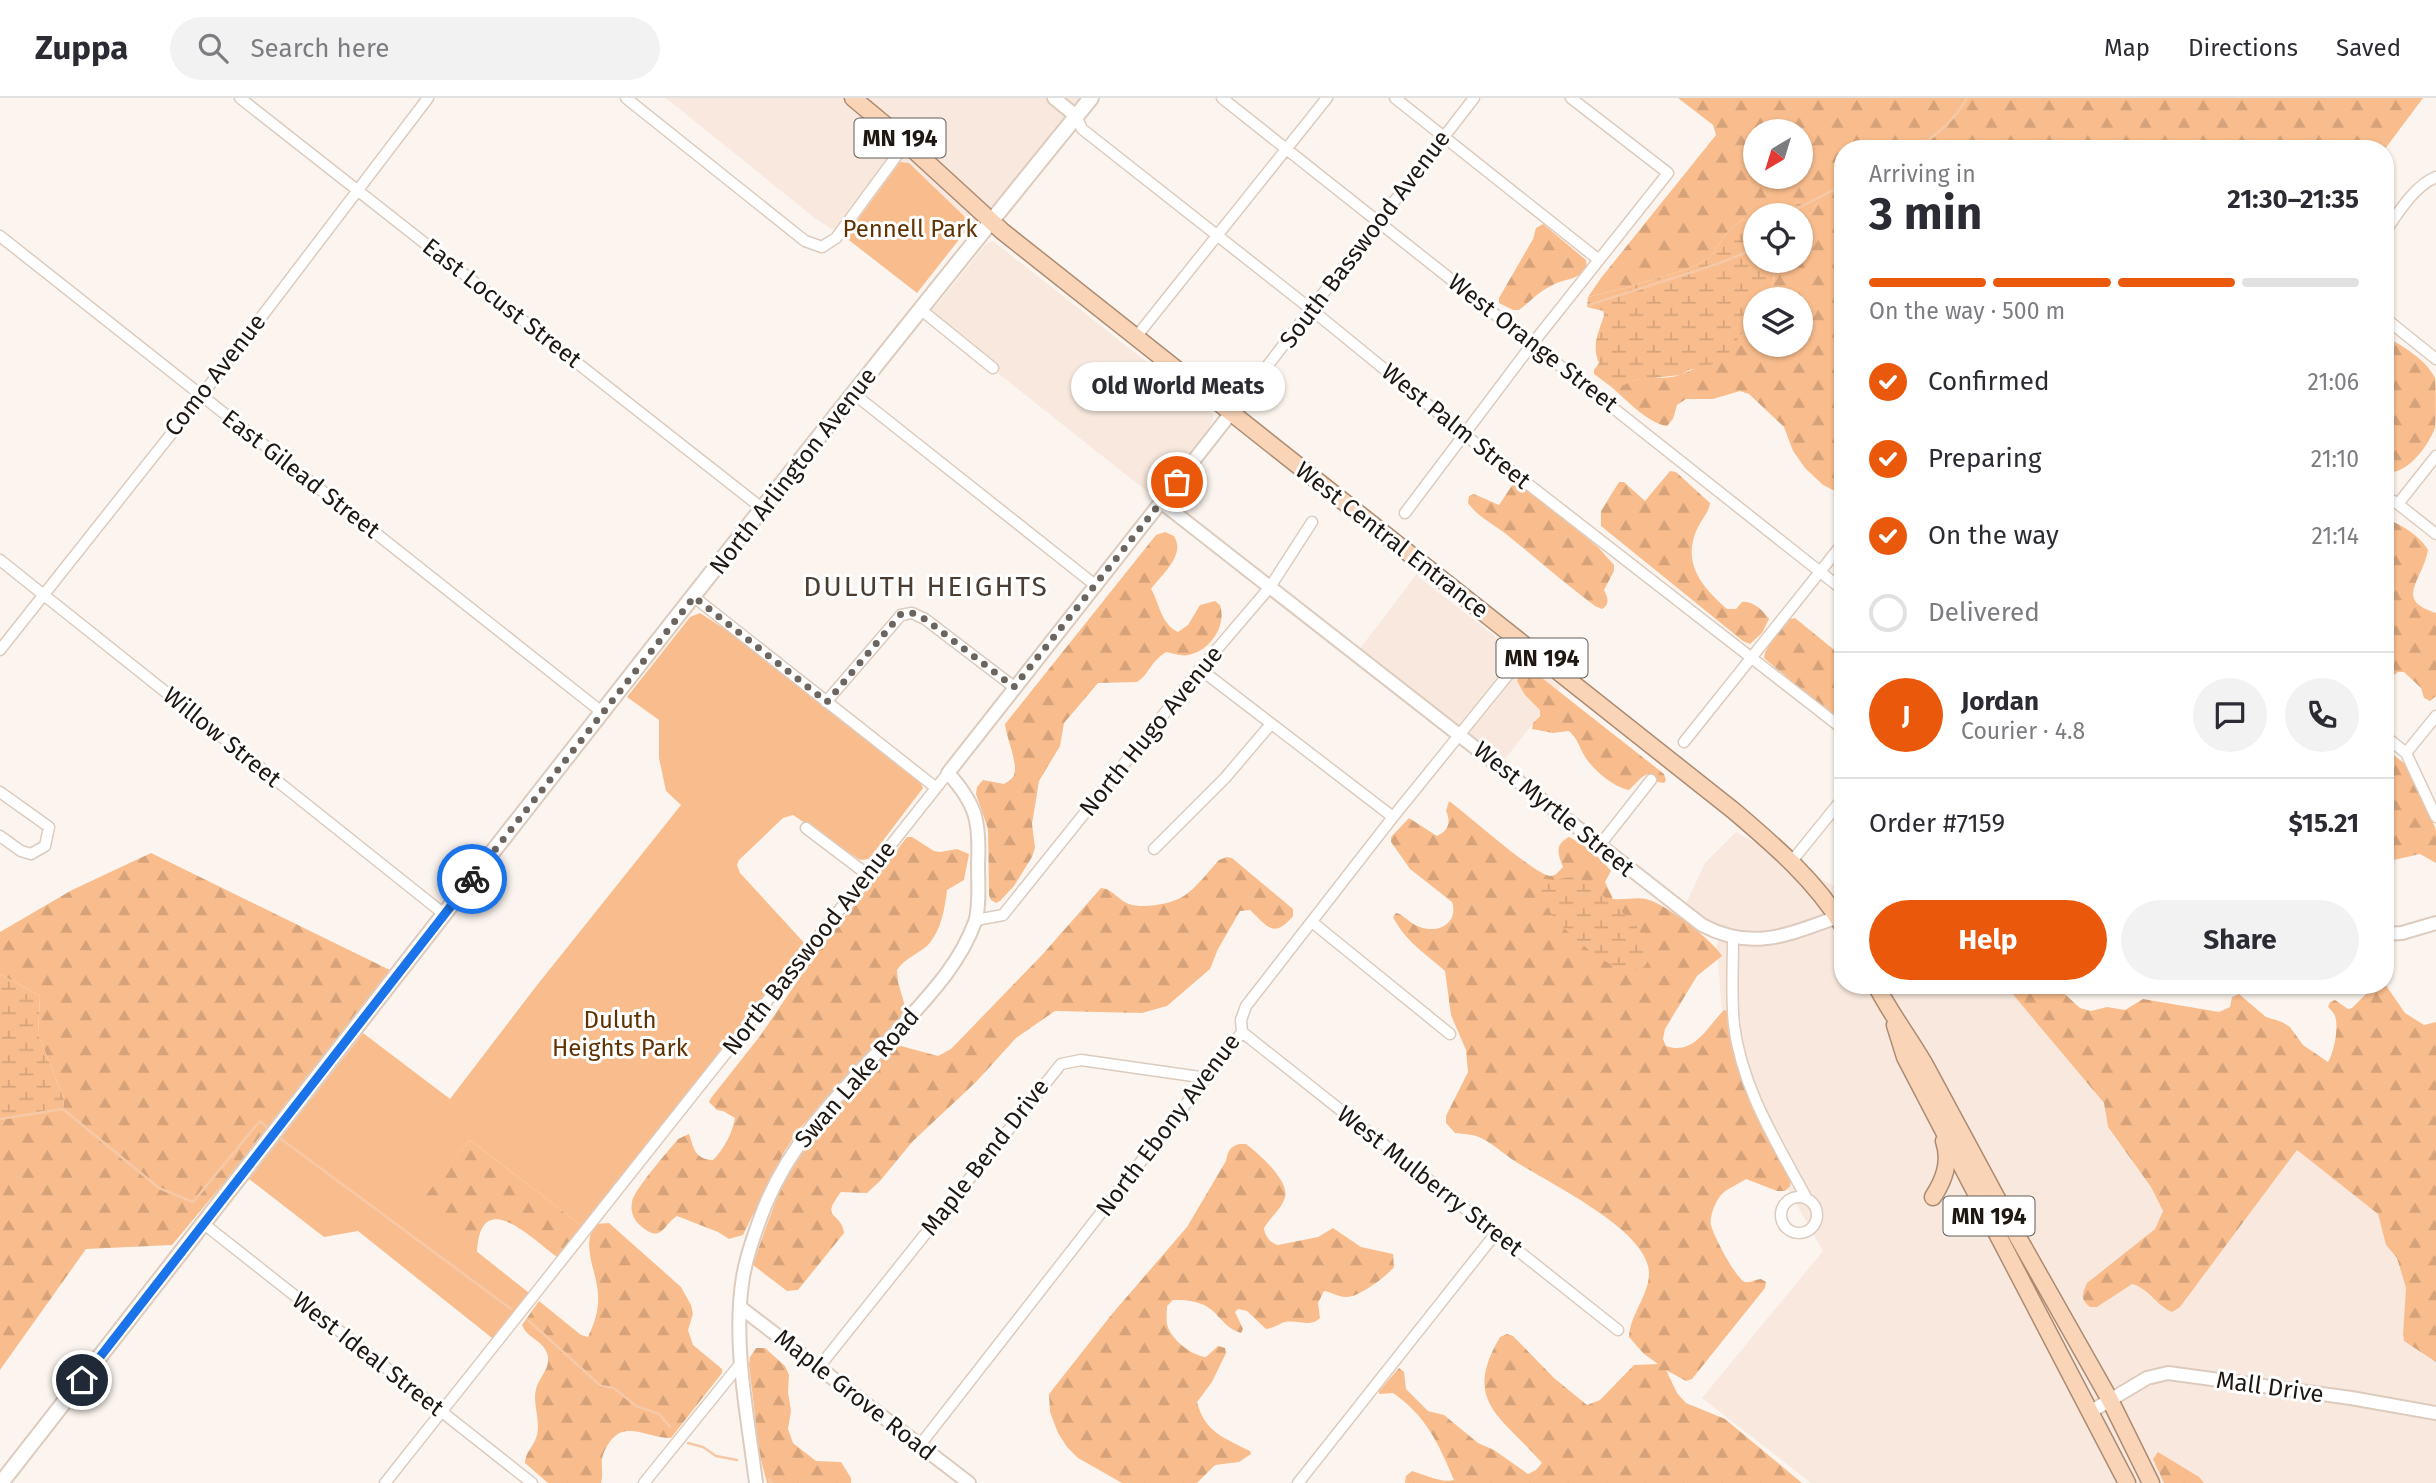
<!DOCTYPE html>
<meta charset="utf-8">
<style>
body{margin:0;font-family:"Fira Sans",sans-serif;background:#f2f2f3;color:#2b2b33;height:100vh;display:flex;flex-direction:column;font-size:26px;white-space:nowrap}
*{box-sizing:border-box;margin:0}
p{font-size:23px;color:#7c7c81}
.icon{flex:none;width:38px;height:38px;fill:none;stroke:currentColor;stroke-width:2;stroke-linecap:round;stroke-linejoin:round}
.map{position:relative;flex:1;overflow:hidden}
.panel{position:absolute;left:1834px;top:42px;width:560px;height:854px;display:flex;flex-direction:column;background:#fff;border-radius:28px;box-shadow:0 2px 5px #0004}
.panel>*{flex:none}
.needle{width:46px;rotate:218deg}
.controls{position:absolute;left:1743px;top:21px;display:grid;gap:14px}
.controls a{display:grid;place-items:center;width:70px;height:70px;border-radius:50%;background:#fff;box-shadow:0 2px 5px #0004;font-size:35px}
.pin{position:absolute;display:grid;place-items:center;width:60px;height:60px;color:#fff;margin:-30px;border:4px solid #fff;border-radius:50%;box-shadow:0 2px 7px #0007}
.courier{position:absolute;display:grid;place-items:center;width:70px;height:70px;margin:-35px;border:5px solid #1a73e8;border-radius:50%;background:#fff;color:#222;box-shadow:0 2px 9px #0007}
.bubble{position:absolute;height:49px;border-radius:24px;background:#fff;box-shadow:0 2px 5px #0004;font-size:23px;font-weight:700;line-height:49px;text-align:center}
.headline em{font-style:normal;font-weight:700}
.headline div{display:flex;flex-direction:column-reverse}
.headline{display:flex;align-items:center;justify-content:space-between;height:119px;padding:0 35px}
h1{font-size:46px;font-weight:700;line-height:52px}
.bar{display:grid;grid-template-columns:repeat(4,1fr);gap:10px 7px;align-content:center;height:84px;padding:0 35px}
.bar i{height:9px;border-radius:5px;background:#e1e1e2}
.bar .current{background:#ea580c}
.bar p{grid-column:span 4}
.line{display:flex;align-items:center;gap:18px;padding:0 35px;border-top:2px solid #e1e1e2}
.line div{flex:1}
.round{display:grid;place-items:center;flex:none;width:74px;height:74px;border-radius:37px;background:#f2f2f3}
ol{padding:0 35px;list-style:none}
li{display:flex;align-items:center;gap:21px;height:77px}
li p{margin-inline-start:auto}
li .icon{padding:7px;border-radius:50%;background:#ea580c;color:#fff;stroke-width:4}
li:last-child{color:#7c7c81}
li i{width:38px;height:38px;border:4px solid #e1e1e2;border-radius:50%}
.action{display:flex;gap:14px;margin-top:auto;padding:14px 35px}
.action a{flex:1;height:80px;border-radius:42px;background:#ea580c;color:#fff;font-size:28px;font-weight:700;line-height:80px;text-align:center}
.action a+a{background:#f2f2f3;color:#2b2b33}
header{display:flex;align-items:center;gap:42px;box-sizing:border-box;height:98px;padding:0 35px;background:#fff;border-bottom:2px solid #e1e1e2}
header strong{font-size:33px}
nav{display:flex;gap:38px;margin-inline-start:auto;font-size:24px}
.search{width:490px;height:63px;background:#f2f2f3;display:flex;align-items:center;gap:18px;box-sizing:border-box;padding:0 24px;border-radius:38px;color:#7c7c81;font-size:26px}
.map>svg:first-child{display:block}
</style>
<header>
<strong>Zuppa</strong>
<div class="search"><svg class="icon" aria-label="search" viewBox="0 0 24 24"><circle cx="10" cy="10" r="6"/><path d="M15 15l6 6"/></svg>Search here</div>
<nav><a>Map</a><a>Directions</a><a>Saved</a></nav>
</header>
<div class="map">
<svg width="2436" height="1385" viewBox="0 0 2436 1385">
<defs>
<pattern id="forest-firs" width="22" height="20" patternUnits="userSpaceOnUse" patternTransform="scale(1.75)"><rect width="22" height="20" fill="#f9bd8d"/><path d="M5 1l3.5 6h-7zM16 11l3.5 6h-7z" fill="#d5a279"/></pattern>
<pattern id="wetland-marsh" width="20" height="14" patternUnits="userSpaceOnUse" patternTransform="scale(1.75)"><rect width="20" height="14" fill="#f9bd8d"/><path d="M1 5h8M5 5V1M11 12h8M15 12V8" fill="none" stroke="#d5a279"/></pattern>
</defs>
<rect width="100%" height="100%" fill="#fcf5ef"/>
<path fill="#f8e8dd" d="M666,0h417l-108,131 -66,-66 -9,-1 -55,75 -29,-18z
M993,143l220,173v6l-6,11 -53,66 -155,-123 -1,-8 -67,-54 55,-68z
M1416,477l145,112 -59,76 -143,-113z
M1736,734l107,59v94h162l99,118 4,25 43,59 12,24 -8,18 -68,54 36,6 8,-5 8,2 26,23 15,-2 117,-157 81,64 8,31 11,13 9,30 -3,46 1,7 32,21v121h-625l-109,-85 121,-147 -83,-146 -17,-79 -6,-80 4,-18 -21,-9 -15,-13 20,-43z"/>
<path fill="url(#forest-firs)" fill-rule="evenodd" d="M1678,0h745l-38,51h-542v346l-20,-10 -18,-17 -12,-17 -9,-24 -35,-33 -9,-3 -27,8h-27l-9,6 -4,14 -6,7c-20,-3 -41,-27 -57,-40 10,-1 16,-4 26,-6 14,-4 30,0 44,-5 26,-9 61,-36 75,-61v31h46v-46h-37l8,-13 5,-25h24v-37l19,-25 -22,4 -15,12h-28v10l-13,-6 -16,15 -16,24 -22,11 -63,19 -37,9 13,-19 115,-143 -3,-10zM1755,33h46v46h-46z
M1543,126l43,36 1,9c-16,14 -20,8 -36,17 -13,6 -21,16 -32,24h-6l-14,-7v-5l34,-59 3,-11z
M2385,238c17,10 41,23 50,42 1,6 1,43 0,50 -7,18 -28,48 -50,44z
M1670,373l6,1 34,31c-1,9 -8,16 -12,24 -17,35 3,59 29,82h9l6,-7c10,-2 22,9 27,17l-7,14 -12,11 -7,-3 -142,-115v-15l18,-29h5l21,19z
M1513,386l13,5 72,58 16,18v6l-10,19c4,8 6,14 -2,19l-7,-3c-31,-23 -59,-48 -89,-72 -13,-10 -29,-18 -38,-31l1,-7 5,-2 25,11z
M2389,422c13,5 32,17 39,30 -5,30 -35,50 8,63v83l-6,5 -6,-3 -3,-10 -17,-16h-6l-13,10v-160z
M1165,434l9,4c12,19 -12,38 -23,53 9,15 9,34 27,43l10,-7 12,-20 15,-4 5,4c7,21 -10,46 -32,50 -7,2 -15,-2 -22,-3 -16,10 -17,23 -29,30l-39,1 -34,40 -4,23 -21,35 -7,43 3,24 -3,9 -18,29 -14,15 -4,2 -5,-3 -2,-5 -1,-66 -12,-35 1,-7 6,-7 21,4c3,-2 7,-4 9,-7 7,-10 -7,-40 -8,-53l151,-189z
M1795,520l48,39v54l-9,3 -8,-4 -62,-52c2,-14 17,-29 26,-39z
M1528,569l136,107 2,6 -2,3 -6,-1 -10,-8 -6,3 -13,13c-16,-3 -37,-21 -45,-35 -5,-9 -7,-17 -15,-24l-16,2 -21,-4 1,-6 7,-7v-6l-15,-15 -8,-14 4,-10z
M2385,650l25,20 7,15 19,47v33l-16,-9 -35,8z
M1449,703c17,12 86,74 101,75 6,0 9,-5 13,-9 -5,-13 -9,-22 6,-30 17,8 30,20 42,34l-6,11 8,17c11,1 23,-2 33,0 17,3 68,42 76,57l-25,20 -32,53 -2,10 3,7c28,10 41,-19 58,-36l3,1c2,59 32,109 61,159l3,7 -1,9 -5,5h-8l-31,-12c-7,5 -18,9 -24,15 -6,6 -13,23 -11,31 2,10 25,54 34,57 6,1 11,-3 16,-3l5,3 -1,6 -73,91 -6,2 -20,-11 11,23 9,10 39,16 77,64h-397l1,-7 6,-5c14,4 28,12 42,9 -16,-37 -27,-63 -61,-87l-14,1v-3l20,-23 5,4 2,17 22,22 16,4 34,28 16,7 34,24 8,-4 6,-7c-39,-46 -81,-60 -42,-126l7,-3 6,2 41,42 33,27 13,-5 34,-35 24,-1 -14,-10 -15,-17c1,-25 25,-47 19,-71 -9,-39 -95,-81 -127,-101 -14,-8 -26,-20 -40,-27 -7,-4 -18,-4 -26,-5l-9,-10v-7l22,-44 -2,-22 -15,-35 -6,-44c-19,-17 -40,-30 -52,-54l3,-4 4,1c6,4 13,11 20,13 18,7 39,-4 32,-25l-42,-33 -19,-27v-5l18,-19 28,18c12,-5 14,-15 9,-25z
M907,739h5l22,14 6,1 17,-3 12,5 -5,26 -17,10c-2,18 -6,41 -19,55 -10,9 -23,13 -31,25l1,12 8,28 -2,6 -104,112 -16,24 -41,83 -14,4 -11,-7 -41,-16c-15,10 -15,27 -35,11 -8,-6 -12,-15 -10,-25 1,-11 37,-52 46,-63l11,-5c5,14 5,25 24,26 11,-11 19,-26 22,-42l-12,-7 -6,-1 -8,-8 2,-4 49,-62 56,-82z
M151,755l247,121 -226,271 -86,4 -86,121v-251l63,-10 1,-10 -26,-65 2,-38 -40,-22v-42l72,-42z
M1227,759l5,1 61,51v7c-19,23 -25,11 -43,-6l-10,1 -22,38 -8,20 -43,37 -25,7 -87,-2 -39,27 -40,44 -63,59 -33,40 -13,12 -26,-1c-22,29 0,18 3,41l-46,57 -11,1 -34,-26c10,-30 21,-62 35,-91 24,-48 64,-85 101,-122l7,-5 5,-1 37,10 13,-7 91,-94 59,-67c12,1 17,12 28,16 15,5 42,0 55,-8 13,-9 25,-25 35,-36z
M2385,886l20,29 19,12 12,-3v340l-32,-21 -1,-7 3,-46 -9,-30 -11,-13 -8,-31 -81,-64 -117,157 -8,5c-15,-6 -24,-24 -40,-28l-35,23h-7c-10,-8 -8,-13 -3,-24l68,-54 8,-18 -12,-24 -43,-60 -4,-24 -99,-118h50l25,23 11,3 16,-4 18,3 18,-11 76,13 11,-5 2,-10 7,-3 27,23 16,5 8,5 13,18 25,17c6,-9 11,-35 7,-46 -1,-3 -4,-6 -7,-9l2,-5 5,-2 13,9 4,-1 23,-23z
M470,1042l116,89 -25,31c-27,-19 -81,-77 -84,-7l-60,-48z
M1239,1046h7c13,10 47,39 38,56 -4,10 -14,18 -20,28 1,8 6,15 14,17l40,-8 15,-9 28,19 32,7 1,13c-7,9 -36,31 -48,30 -8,0 -15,-5 -22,-6l-6,12 2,15c-11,11 -24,0 -38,5 -6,3 -9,5 -16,6l-19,-18 -9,-2 -3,3 8,17 -2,4c-13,-4 -19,-13 -28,-22 -11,-10 -26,-11 -40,-11l-6,6c0,5 -1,13 0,18 3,15 25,32 39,33l12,-11 7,2 1,5 -14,29 -15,20c8,31 28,36 53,49l1,3 -12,8 -24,3 -18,18h-75l-44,-25 -11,-11 -9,-14 -8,-21 -1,-18 63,-80 75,-87 39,-66c2,-9 3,-14 13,-17z
M609,1125l72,64 10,18 2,9 -5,16 5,15 29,24v4l-51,65c-28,0 -52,-24 -68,17 -3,8 1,19 -2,28h-53l-23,-20c0,-10 8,-16 11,-25 6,-16 -4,-33 0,-49 3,-13 16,-21 11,-36 -5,-13 -20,-15 -25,-28l17,-24 42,34 7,2c7,-15 11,-27 10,-43 -1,-23 -18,-49 -2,-70z
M756,1250h9l20,18 4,9 -1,17 3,19 -3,18 5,14 23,18 25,1 10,16v5h-84l-8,-31 -10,-88 1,-7z
M2158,1354l41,25 5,6h-40l-11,-24z"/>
<path fill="url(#wetland-marsh)" d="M1818,99l2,2 -19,25v-9h-18l15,-12z
M1742,121l13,6v36h22l-1,3 -4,22 -8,13h-9v15l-28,41 -17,10 -21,5 -8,5 -46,5 -11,5 -14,1 -16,-12v-4l5,-7c-8,-19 0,-30 5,-48l-1,-4 -16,-4 1,-10 37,-9 63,-19 22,-11 16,-24z
M1571,779c15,1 44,29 57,40 16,13 37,58 -2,53 -25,-3 -97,-65 -88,-92l15,2z
M0,876l40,22 -2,38 26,65 -1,10 -63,10z"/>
<path fill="#f9bd8d" d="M900,64l9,1 56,54v15l-48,61 -72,-56z
M700,515l34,22 186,147 3,6 -54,71 -9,1 -67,-45 -10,3 -44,42 -2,5 3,8 69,75 -223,281 -116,-89 -52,65 115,91 -36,46 -139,-111 -34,6 -75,-58 114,-146 87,66 84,-110 147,-184 -15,-14 -7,-33v-38l-32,-23 63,-80z"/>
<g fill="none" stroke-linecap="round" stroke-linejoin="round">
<path stroke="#f5c9a7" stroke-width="2.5" d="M1914,51c23,-13 40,-28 53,-51
M1785,117l58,-30
M1589,207l128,-41 38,-15
M0,1021l63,-10 96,79 34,14 67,-81 9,8
M277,1038l234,173
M529,1223l72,65 13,2 22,18 23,8 11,13
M688,1345l15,4 13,9 21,4
M769,1381l3,4"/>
<g stroke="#ddcbbd" stroke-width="13">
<path id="minor" d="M240,0l523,411
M626,0l179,143 17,6 14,-9 70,-95
M1222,0l621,492
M1395,0l204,162
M1076,18l6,13 230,181 153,125 378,294
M2385,134c13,-19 29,-46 51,-55
M0,138l603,477
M920,211l73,59
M2385,220l51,41
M1136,239l191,-239
M854,296l241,191
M1231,315l243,-315
M2436,358l-38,48 38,30
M2385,398l13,8
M1405,415l128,-170 135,-170 -97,-75
M0,462l444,354
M694,499l241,190
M0,552l202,-255 226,-297
M1200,571l193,148
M826,604l75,-87 11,-2 13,6 89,68
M2385,638l21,17 30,64
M1684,644l159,-199
M2406,655l30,-37
M0,694l49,35 -4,19 -14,8 -10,-3 -21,-15
M806,730l62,47
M1599,748l52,-66
M1154,751l71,-71 46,-54
M1792,763l51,-63
M976,822l27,-5 197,-246 70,-82 42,-65
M1312,824l138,112
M1733,840c0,29 -2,59 1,87 8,64 43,118 73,174
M1242,934l376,298
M1781 1117a18 18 0 1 1 36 0a18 18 0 1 1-36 0Z
M204,1126l328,259
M819,1269l242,-303 20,-4 126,18
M920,1347l322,-413 -1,-12 5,-14 147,-189 118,-146
M385,1385l563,-710
M644,1385l97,-120
M1298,1385l198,-250"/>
</g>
<g stroke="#ddcbbd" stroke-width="16">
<path id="tertiary" d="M1054,0l22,18
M1161,404l541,423c53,28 89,8 141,-10
M2385,836l17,-1 34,-10
M740,1209l229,176
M2090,1314l57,-34 21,-5 183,25 85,15
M756,1385c-8,-67 -24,-139 -13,-206 4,-24 13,-48 22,-71 32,-77 90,-127 144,-188 27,-30 52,-58 66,-96 5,-14 3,-42 3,-58 2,-42 -1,-59 -30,-91l283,-360"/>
</g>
<g stroke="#ddcbbd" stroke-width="18">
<path id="secondary" d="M1,1385c362,-463 719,-929 1090,-1385"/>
</g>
<g stroke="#ac8b72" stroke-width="19">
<path id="trunk" d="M853,0l42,35 107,98 732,580c41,35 81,69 109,115
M1876,887c14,28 33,52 49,80l90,167 95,168 41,83
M1895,927l10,32 222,426
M1933,1099c11,-17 18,-35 11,-56"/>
</g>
<use href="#minor" stroke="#fff" stroke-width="10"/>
<use href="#tertiary" stroke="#fff" stroke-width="12"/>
<use href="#secondary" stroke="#fff" stroke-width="14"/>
<use href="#trunk" stroke="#fad4b7" stroke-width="16"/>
</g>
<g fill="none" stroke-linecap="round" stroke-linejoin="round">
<path stroke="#6c655f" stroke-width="7" stroke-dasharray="0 12.6" d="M472,781l222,-282 133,105 74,-88 11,-1 13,6 89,68 163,-205"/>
<path stroke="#1a73e8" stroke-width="9" d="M82,1282l390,-501"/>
</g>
<g text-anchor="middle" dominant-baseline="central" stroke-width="6" stroke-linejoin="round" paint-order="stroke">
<g fill="#fff" stroke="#625d59" stroke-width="2">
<rect x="854.5" y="20.5" width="91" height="39" rx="5"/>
<rect x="1496.5" y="540.5" width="91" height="39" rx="5"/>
<rect x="1943.5" y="1098.5" width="91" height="39" rx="5"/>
</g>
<g font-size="23" font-weight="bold" fill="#1e1712">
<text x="900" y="40">MN 194</text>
<text x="1542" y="560">MN 194</text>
<text x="1989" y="1118">MN 194</text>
</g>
<g font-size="24" fill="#603202" stroke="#fff">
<text x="910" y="131">Pennell Park</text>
<text x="620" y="922">Duluth<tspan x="620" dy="28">Heights Park</tspan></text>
</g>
<g font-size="24" fill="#1e1712" stroke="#fff">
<text transform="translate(1365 141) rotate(-53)">South Basswood Avenue</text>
<text transform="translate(502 205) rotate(38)">East Locust Street</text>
<text transform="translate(1533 245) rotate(38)">West Orange Street</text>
<text transform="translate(215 277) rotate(-52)">Como Avenue</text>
<text transform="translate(1456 328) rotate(39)">West Palm Street</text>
<text transform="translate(793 373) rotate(-52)">North Arlington Avenue</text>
<text transform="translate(301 376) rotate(38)">East Gilead Street</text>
<text transform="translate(1392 442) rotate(38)">West Central Entrance</text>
<text transform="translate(1151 633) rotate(-51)">North Hugo Avenue</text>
<text transform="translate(222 639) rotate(39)">Willow Street</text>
<text transform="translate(1554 711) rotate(39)">West Myrtle Street</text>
<text transform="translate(809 850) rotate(-52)">North Basswood Avenue</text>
<text transform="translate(857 980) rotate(-49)">Swan Lake Road</text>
<text transform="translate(1168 1027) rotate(-53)">North Ebony Avenue</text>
<text transform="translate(985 1059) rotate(-52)">Maple Bend Drive</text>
<text transform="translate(1430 1083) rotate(38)">West Mulberry Street</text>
<text transform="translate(368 1256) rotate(38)">West Ideal Street</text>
<text transform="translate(2270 1289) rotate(8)">Mall Drive</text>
<text transform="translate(855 1297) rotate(38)">Maple Grove Road</text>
</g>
<g font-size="28" letter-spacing="2" fill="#4b3d31" stroke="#fff">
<text x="926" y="488">DULUTH HEIGHTS</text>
</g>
</g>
</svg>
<div class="controls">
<a><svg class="needle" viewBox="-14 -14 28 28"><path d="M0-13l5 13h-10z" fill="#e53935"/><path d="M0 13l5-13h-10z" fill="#7c7c81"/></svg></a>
<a><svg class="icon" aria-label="locate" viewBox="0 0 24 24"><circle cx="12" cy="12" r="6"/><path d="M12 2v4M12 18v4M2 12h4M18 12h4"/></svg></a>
<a><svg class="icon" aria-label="layers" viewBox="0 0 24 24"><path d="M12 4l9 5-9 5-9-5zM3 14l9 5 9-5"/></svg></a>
</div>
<div class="pin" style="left:1177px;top:384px;background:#ea580c"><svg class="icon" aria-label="bag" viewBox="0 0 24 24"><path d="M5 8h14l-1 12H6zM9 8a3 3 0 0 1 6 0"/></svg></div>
<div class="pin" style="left:82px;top:1282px;background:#1f2937"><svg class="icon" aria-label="home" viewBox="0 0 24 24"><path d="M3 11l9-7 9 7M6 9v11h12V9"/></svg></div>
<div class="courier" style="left:472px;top:781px"><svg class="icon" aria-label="bike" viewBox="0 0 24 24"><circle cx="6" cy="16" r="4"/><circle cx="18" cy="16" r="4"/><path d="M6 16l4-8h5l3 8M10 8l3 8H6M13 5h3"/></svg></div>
<div class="bubble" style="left:1071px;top:264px;width:214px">Old World Meats</div>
<section class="panel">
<div class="headline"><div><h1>3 min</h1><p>Arriving in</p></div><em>21:30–21:35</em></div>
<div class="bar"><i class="current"></i><i class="current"></i><i class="current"></i><i></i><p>On the way · 500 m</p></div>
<ol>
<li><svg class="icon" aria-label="check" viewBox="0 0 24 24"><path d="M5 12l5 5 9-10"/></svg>Confirmed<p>21:06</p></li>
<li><svg class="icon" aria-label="check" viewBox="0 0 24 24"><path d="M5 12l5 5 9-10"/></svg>Preparing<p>21:10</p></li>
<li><svg class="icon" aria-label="check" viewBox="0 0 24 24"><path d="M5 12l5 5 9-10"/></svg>On the way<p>21:14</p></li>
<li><i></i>Delivered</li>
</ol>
<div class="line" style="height:126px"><b class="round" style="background:#ea580c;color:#fff">J</b><div><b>Jordan</b><p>Courier · 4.8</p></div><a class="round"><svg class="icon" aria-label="chat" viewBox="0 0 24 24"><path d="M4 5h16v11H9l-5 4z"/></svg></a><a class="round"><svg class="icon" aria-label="phone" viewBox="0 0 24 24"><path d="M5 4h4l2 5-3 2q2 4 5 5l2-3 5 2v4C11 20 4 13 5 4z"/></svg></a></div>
<div class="line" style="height:91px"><div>Order #7159</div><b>$15.21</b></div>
<div class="action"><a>Help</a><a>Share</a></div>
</section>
</div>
